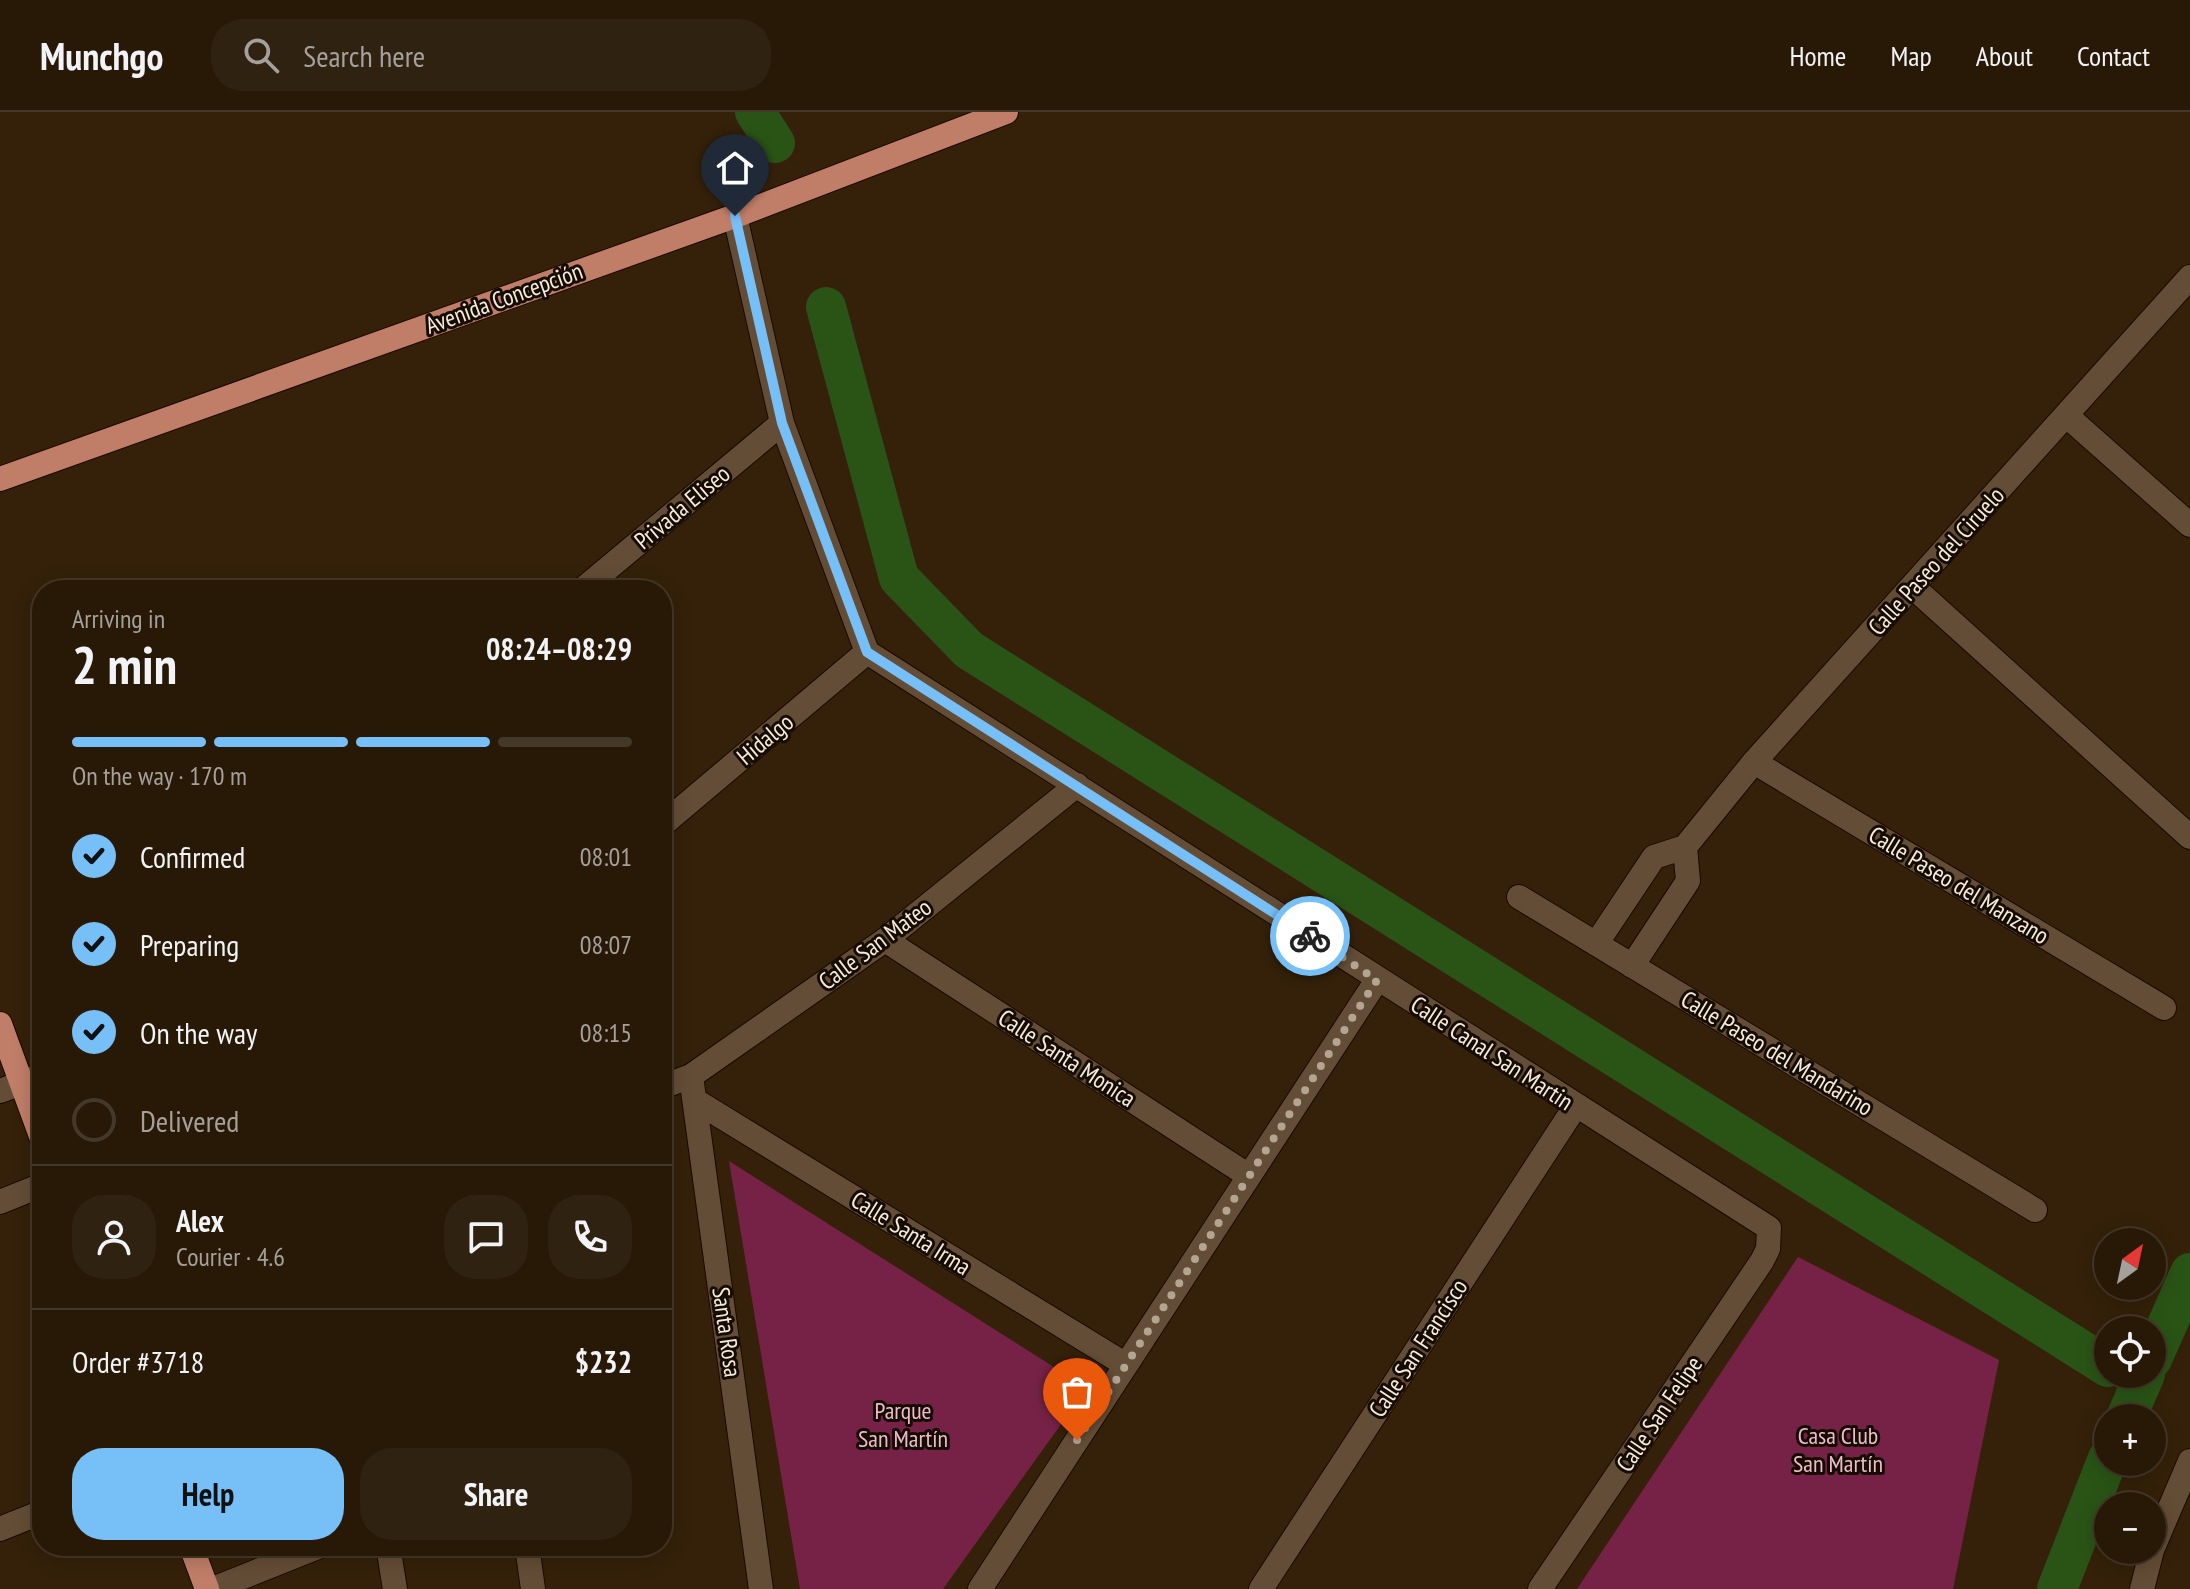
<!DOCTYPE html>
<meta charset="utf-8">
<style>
body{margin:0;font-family:"PT Sans Narrow",sans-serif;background:#302211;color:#f1f3f6;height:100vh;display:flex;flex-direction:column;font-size:30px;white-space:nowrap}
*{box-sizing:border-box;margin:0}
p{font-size:26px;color:#a5a09b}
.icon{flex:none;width:44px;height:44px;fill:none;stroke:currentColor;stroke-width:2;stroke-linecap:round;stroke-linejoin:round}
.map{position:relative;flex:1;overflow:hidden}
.sheet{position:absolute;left:32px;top:468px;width:640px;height:976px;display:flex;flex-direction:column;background:#281907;border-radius:32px;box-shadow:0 4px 20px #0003,0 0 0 2px #443828}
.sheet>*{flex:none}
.needle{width:52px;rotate:33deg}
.buttons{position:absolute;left:2094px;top:1116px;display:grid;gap:16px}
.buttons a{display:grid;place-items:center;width:72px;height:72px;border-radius:50%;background:#281907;box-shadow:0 4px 20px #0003,0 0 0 2px #443828;font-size:40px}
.pin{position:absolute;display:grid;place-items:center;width:68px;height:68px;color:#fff;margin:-82px -34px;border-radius:50% 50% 50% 0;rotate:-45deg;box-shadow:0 0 8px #0007}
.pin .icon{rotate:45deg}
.courier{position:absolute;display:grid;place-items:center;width:80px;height:80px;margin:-40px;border:6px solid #76c0f7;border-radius:50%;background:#fff;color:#222;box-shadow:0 2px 10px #0007}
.headline em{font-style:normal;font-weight:600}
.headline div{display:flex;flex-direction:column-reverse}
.headline{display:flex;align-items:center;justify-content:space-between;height:136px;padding:0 40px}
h1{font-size:52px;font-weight:600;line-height:60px}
.bar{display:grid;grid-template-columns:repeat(4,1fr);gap:12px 8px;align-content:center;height:96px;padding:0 40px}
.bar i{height:10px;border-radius:6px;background:#443828}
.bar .current{background:#76c0f7}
.bar p{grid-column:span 4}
.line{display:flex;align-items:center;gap:20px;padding:0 40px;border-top:2px solid #443828}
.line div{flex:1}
.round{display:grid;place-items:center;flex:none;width:84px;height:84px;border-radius:32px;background:#302211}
ol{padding:0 40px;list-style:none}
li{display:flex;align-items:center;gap:24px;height:88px}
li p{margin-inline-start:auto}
li .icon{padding:8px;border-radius:50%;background:#76c0f7;color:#111;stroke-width:4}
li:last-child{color:#a5a09b}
li i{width:44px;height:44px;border:4px solid #443828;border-radius:50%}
.cta{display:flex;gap:16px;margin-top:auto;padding:16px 40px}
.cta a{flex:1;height:92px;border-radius:32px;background:#76c0f7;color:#111;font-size:32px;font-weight:600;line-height:92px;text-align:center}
.cta a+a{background:#302211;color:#f1f3f6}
header{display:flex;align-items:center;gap:48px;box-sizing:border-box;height:112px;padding:0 40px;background:#281907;border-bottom:2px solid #443828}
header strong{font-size:38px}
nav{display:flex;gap:44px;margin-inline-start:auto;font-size:28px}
.search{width:560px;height:72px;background:#302211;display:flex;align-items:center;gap:20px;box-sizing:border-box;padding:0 28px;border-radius:32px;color:#a5a09b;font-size:30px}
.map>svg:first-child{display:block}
</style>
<header>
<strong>Munchgo</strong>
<div class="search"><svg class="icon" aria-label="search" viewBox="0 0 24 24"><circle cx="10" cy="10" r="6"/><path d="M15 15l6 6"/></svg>Search here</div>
<nav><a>Home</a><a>Map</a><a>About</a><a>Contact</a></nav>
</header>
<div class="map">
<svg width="2190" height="1477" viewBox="0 0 2190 1477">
<rect width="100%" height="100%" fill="#352109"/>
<path fill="#762246" d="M729,1049l358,227 -144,201h-143z
M1798,1145l201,103 -46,229h-376z"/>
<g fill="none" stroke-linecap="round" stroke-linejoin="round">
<path stroke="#2a5416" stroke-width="40" d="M755,0l20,31
M826,195l73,271 70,72 1139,717
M2152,1247l38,-86
M2126,1306l19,-44
M2057,1477l51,-131"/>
<g stroke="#1b0900" stroke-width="26">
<path id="minor" d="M735,104l47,207 85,229 902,576 -1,21 -6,12 -222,328
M2067,304l123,109
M1913,475l277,250
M582,478l200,-167
M1754,650l410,246
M662,713l205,-173
M1519,785l516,313
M885,828l364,236
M1596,832l58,-87 31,-10 69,-85 436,-485
M1632,854l56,-85 -3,-34
M691,964l70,513
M662,975l29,-11 194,-136 192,-155
M0,979l42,-16
M696,989l430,264
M0,1090l42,-17
M0,1417l42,-17
M388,1434l7,43
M527,1434l6,43
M2152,1438l38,-89
M213,1477l107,-43
M980,1477l397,-609
M1261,1477l314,-482
M2142,1477l10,-39"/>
</g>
<g stroke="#1b0900" stroke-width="26">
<path id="major" d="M0,367l735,-263 271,-104
M0,912l42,115
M191,1434l16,43"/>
</g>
<use href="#minor" stroke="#644d36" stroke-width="24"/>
<use href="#major" stroke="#c07e68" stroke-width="24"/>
</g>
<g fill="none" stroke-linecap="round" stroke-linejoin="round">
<path stroke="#b4a492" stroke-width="8" stroke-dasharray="0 14.4" d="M1077,1328l300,-460 -67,-44"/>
<path stroke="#76c0f7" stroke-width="10" d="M735,104l47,207 85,229 443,284"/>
</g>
<g text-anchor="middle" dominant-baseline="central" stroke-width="6" stroke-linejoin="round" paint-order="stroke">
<g font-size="24" fill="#f8eadc" stroke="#150d04">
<text transform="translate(504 186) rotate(-20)">Avenida Concepción</text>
<text transform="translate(682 395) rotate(-40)">Privada Eliseo</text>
<text transform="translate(1936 449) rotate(-48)">Calle Paseo del Ciruelo</text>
<text transform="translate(765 627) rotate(-40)">Hidalgo</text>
<text transform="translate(1959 773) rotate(31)">Calle Paseo del Manzano</text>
<text transform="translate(875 832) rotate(-37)">Calle San Mateo</text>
<text transform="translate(1492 941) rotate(33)">Calle Canal San Martin</text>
<text transform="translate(1777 941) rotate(31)">Calle Paseo del Mandarino</text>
<text transform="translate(1067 946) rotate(33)">Calle Santa Monica</text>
<text transform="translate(911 1121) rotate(32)">Calle Santa Irma</text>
<text transform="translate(727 1220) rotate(82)">Santa Rosa</text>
<text transform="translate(1418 1236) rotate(-57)">Calle San Francisco</text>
<text transform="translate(1659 1302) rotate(-56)">Calle San Felipe</text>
</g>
<g font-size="24" fill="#efbbcb" stroke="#150d04">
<text x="903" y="1298">Parque<tspan x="903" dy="28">San Martín</tspan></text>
<text x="1838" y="1323">Casa Club<tspan x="1838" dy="28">San Martín</tspan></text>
</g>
</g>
</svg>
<div class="buttons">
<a><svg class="needle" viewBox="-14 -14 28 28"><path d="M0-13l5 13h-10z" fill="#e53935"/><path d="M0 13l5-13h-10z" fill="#a5a09b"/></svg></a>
<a><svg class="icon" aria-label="locate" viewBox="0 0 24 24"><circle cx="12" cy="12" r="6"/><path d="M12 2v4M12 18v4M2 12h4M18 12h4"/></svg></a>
<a>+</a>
<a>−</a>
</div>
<div class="pin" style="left:1077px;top:1328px;background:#ea580c"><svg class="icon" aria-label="bag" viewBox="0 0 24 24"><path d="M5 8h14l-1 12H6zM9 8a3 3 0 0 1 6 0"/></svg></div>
<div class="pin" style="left:735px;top:104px;background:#1f2937"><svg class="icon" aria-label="home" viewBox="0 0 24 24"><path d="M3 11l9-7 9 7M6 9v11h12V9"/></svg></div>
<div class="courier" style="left:1310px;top:824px"><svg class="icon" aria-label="bike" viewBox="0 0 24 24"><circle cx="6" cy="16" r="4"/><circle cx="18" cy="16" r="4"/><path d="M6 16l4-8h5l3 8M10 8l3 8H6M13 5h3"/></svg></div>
<section class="sheet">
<div class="headline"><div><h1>2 min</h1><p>Arriving in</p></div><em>08:24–08:29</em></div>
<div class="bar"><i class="current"></i><i class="current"></i><i class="current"></i><i></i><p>On the way · 170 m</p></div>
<ol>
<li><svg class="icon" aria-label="check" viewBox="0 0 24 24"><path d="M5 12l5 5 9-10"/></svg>Confirmed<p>08:01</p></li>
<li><svg class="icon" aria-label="check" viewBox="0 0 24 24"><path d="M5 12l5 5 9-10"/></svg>Preparing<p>08:07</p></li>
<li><svg class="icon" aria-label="check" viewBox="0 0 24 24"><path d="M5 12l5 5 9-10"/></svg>On the way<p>08:15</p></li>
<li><i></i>Delivered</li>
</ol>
<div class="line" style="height:144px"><a class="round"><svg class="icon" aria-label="person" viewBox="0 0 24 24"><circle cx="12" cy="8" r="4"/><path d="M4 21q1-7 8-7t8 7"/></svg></a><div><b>Alex</b><p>Courier · 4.6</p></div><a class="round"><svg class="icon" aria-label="chat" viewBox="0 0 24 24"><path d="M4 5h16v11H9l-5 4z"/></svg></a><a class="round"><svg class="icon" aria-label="phone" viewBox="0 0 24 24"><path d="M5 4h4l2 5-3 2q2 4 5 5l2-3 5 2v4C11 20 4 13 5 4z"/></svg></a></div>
<div class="line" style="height:104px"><div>Order #3718</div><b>$232</b></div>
<div class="cta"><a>Help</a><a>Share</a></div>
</section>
</div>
